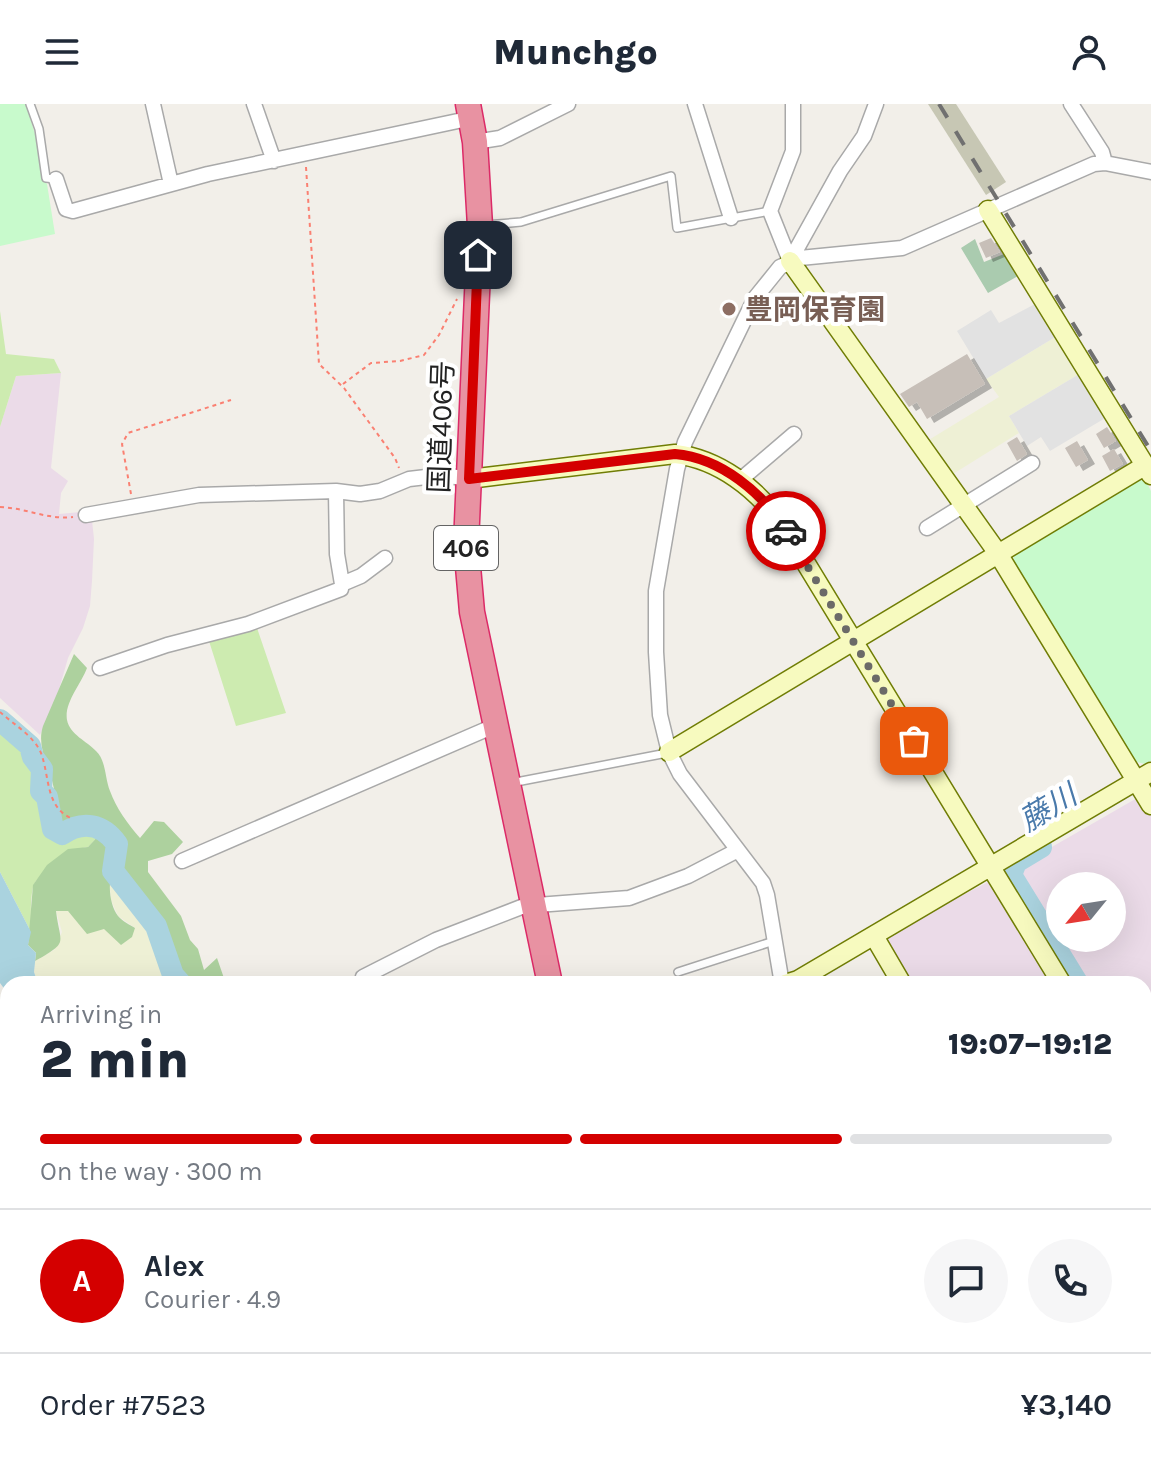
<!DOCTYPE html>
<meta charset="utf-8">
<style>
body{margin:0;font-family:Karla,"Noto Sans JP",sans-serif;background:#f6f6f7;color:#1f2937;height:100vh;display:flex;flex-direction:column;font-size:30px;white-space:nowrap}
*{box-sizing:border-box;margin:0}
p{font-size:26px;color:#747a83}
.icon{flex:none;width:44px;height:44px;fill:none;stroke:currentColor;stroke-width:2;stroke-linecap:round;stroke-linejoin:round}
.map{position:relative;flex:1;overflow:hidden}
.sheet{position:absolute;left:0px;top:872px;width:1152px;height:496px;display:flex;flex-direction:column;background:#fff;border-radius:24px 24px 0 0;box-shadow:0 8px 32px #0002}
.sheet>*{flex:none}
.needle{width:52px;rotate:240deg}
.buttons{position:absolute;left:1046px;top:768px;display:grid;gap:16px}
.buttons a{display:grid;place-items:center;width:80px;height:80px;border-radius:50%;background:#fff;box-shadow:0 8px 32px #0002;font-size:40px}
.pin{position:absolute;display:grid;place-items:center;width:68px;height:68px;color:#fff;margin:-34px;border-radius:16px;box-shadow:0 4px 12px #0006}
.courier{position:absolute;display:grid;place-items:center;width:80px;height:80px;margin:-40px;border:6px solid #d40000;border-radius:50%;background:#fff;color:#222;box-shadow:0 2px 10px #0007}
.overview em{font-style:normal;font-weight:800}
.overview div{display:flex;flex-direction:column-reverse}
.overview{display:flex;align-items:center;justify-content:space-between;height:136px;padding:0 40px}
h1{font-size:52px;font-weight:800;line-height:60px}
.bar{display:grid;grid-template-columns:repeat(4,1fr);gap:12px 8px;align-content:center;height:96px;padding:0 40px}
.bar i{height:10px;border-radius:6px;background:#e0e1e3}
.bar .current{background:#d40000}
.bar p{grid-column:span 4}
.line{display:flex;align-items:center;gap:20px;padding:0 40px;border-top:2px solid #e0e1e3}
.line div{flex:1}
.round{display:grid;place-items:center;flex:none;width:84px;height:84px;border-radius:42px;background:#f6f6f7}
header{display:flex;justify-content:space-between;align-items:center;height:104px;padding:0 40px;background:#fff;font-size:36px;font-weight:800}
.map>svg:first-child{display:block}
</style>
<header><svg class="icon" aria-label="menu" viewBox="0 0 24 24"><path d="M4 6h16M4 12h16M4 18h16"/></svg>Munchgo<svg class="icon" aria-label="person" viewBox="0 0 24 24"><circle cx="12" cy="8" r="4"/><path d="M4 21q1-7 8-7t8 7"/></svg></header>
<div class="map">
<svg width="1151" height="1368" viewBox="0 0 1151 1368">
<defs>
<filter id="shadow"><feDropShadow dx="7" dy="4" stdDeviation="0" flood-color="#0004"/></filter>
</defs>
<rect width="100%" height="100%" fill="#f2efe9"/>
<path fill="#ebdbe8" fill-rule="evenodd" d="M61,269l-10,95 17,13 -7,12 -2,21 32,-3 3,28 -2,42 -2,25 -7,22 -15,30 -10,35 -18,42 -40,-37v-271l16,-51z
M1151,686v600l-7,-11v-395h-237l-23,-40 2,-9 131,-68zM1060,782h52v52h-52z"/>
<path fill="#c7c7b4" d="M928,0h28l50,78 -20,13z"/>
<path fill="#eef0d5" d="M1057,232l24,37 -72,43 10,17 -66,41 -26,-33 72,-44 -13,-18z
M113,767l43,55 17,49 -8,9h-127l-4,-12 1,-11 19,-11 8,-18 -6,-21h12l36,18 31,-1 -17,-12 -7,-16 -2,-21z"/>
<path fill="#cdebb0" d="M0,207l6,43 48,5 7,14 -45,3 -16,51z
M257,524l29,85 -50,13 -27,-85z
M0,620l26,23 9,18 5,4 -1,22 10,25 2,15 12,5 10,-6 22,-3 7,5 -14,15c-12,0 -52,27 -55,40 -3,13 -2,31 -2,45l-31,-60z"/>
<path fill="#add19e" d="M74,550l13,14c-6,16 -23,35 -20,52 3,15 20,21 29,31 10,9 9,28 14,40 6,17 18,33 30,47l14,-17 10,1 19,20 -11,12 -24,7v11l33,44 9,24 8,9 6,21 13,-12 9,26h-45l-8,-9 -17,-49 -43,-54c-6,11 -3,34 5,44 4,5 12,9 17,12l-3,9 -11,8 -17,-16 -17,5 -19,-23h-12c4,34 14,30 -21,50l1,-8 -8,-8 5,-60 14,-20 21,-16 20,-2 14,-15 -6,-8 -24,1 -13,6 -4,-3c-3,-13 1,-26 -1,-39 -4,-22 -18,-41 -11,-63z"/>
<path fill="#aacbaf" d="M975,135l9,23 20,-8 14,22 -30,17 -27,-45z"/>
<path fill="#c8facc" d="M0,0h26l14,47 2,27 5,6 8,50 -55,12z
M1135,375l11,2 5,10v270l-6,3 -12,-3 -120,-199 2,-12z"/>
<path fill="#e2e2e2" d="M1037,199l20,33 -71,43 -29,-48 34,-21 8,13z
M1081,269l26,44 -57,34 -9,-14 -14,9 -18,-30z"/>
<path fill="#aad3df" d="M0,768l31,60 -3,13 8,8 -2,19 4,12h-30v27l-2,-20 -6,-8z
M8,1121v153l-8,6v-150z"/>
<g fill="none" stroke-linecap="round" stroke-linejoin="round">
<path stroke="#aad3df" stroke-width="22" d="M0,616l30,26 3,11 9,12 -1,22 6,6 6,32 9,5c21,-14 41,-10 55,10l-4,27 43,55 17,49 8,9
M1041,743l-25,15 -5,13 67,109
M1144,987l7,12
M228,1360l2,8"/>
</g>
<path fill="#c7bfb8" filter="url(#shadow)" d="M991,134l9,14 -14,6 -7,-15z
M967,250l18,30 -58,35 -10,-17 -8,5 -9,-13z
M1107,323l9,14 -12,7 -8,-14z
M1017,333l10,17 -10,7 -10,-18z
M1077,337l11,19 -12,7 -11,-19z
M1114,345l9,15 -13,7 -8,-15z"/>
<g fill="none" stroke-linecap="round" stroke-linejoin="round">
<g stroke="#a9a9a9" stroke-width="10">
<path id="lane" d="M30,0l9,25 7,49 10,1
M486,121l35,-3 150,-46 6,52 93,-17
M511,679l156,-30
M678,868l96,-31
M639,880l7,-2"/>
</g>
<g stroke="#a9a9a9" stroke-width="17">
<path id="street" d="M153,0l18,80
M254,0l20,57
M695,0l36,114
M1071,0l31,48 3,11
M475,38l25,-4 68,-34
M56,75l10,30 7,2 135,-37 264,-56
M790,157l50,-90 24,-35 12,-32
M790,157l-20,-50 23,-60v-47
M739,377l55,-47
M336,387l1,63 5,30
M86,411l113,-20 137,-4 24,3 20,-3 29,-12 34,-4 26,4
M927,424l105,-65
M100,564l67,-23 81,-21 93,-35 1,-5 19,-8 24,-18
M182,757l312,-135
M363,873l73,-37 88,-34 105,-8 59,-22 50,-26
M782,880l-15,-89 -4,-12 -83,-109 -11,-22 -9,-37 -4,-63v-61l21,-122 8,-27 70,-144 25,-31 20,-9 102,-10 192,-84 11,-1 46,9
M816,1360l3,8
M618,1368l3,-8"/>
</g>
<g stroke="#707d05" stroke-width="21">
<path id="secondary" d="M988,106l163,265
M790,157l207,291 154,253
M469,375l206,-25c44,5 82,35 107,70l280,460
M669,648l477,-287
M874,832l28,48
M785,880l13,-4 353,-208
M1144,1015l7,11
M1144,1285l7,12
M1144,1344l7,-4
M1030,1360l5,8
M1104,1368l14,-8"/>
</g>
<g stroke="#dc2a67" stroke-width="27">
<path id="highway" d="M468,0l7,38 5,84 -14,318 6,68 78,372
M643,1360l1,8"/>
</g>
<path stroke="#fa8072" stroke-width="2" stroke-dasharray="4 4" stroke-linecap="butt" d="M306,63l13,197 25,24 51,70 4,10
M343,280l28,-21 29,-2 24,-6 15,-20 18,-36
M131,390l-9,-50 6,-11 103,-33
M0,403c26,1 48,13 73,10
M0,608c13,12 34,24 41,41 9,24 4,55 32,66
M375,1360l2,8"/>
<use href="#lane" stroke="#fff" stroke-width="7"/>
<use href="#street" stroke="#fff" stroke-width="14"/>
<use href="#secondary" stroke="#f7fabf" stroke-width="18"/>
<use href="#highway" stroke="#e892a2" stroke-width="24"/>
<path stroke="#707070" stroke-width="4" stroke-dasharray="16 16" stroke-linecap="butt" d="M939,0l212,347"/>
</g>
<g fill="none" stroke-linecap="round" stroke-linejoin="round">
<path stroke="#6b6a68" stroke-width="8" stroke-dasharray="0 14.4" d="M786,427l128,210"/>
<path stroke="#d40000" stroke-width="10" d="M478,151l-9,224 206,-25c46,4 88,39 111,77"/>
</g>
<circle fill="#8d6e63" stroke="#fff" stroke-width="3" cx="729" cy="205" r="8"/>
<g text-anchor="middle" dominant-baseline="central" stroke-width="8" stroke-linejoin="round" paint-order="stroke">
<rect fill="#fff" stroke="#646464" stroke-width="2" x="434" y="422" width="64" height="44" rx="6"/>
<g font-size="26" font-weight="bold" fill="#222">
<text x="466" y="444">406</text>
</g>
<g font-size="28" font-weight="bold" fill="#785e54" stroke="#fff" text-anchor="start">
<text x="745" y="205">豊岡保育園</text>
</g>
<g font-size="28" fill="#222" stroke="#fff">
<text transform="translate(441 323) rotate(-88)">国道406号</text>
</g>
<g font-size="30" font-style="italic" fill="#4a7aab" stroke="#fff">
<text transform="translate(1048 704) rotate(-31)">藤川</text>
</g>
</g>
</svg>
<div class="buttons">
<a><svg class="needle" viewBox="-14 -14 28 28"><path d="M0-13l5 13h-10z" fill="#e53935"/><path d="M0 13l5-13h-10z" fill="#747a83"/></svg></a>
</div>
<div class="pin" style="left:914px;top:637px;background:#ea580c"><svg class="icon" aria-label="bag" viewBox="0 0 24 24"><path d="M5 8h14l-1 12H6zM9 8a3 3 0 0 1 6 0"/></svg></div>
<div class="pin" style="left:478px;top:151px;background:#1f2937"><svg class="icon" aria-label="home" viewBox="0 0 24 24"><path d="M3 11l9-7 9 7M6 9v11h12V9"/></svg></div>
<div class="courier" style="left:786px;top:427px"><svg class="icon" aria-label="car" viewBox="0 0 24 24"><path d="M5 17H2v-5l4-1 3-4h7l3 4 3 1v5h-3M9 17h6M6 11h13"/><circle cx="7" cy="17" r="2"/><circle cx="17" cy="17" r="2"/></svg></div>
<section class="sheet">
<div class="overview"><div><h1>2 min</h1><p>Arriving in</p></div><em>19:07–19:12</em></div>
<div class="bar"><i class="current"></i><i class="current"></i><i class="current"></i><i></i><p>On the way · 300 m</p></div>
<div class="line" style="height:144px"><b class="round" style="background:#d40000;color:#fff">A</b><div><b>Alex</b><p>Courier · 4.9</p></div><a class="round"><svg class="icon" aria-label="chat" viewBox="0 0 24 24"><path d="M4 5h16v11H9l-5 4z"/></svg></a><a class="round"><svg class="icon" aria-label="phone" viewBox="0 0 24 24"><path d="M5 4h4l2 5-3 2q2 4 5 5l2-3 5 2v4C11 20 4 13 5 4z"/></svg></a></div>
<div class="line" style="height:104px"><div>Order #7523</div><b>¥3,140</b></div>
</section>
</div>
